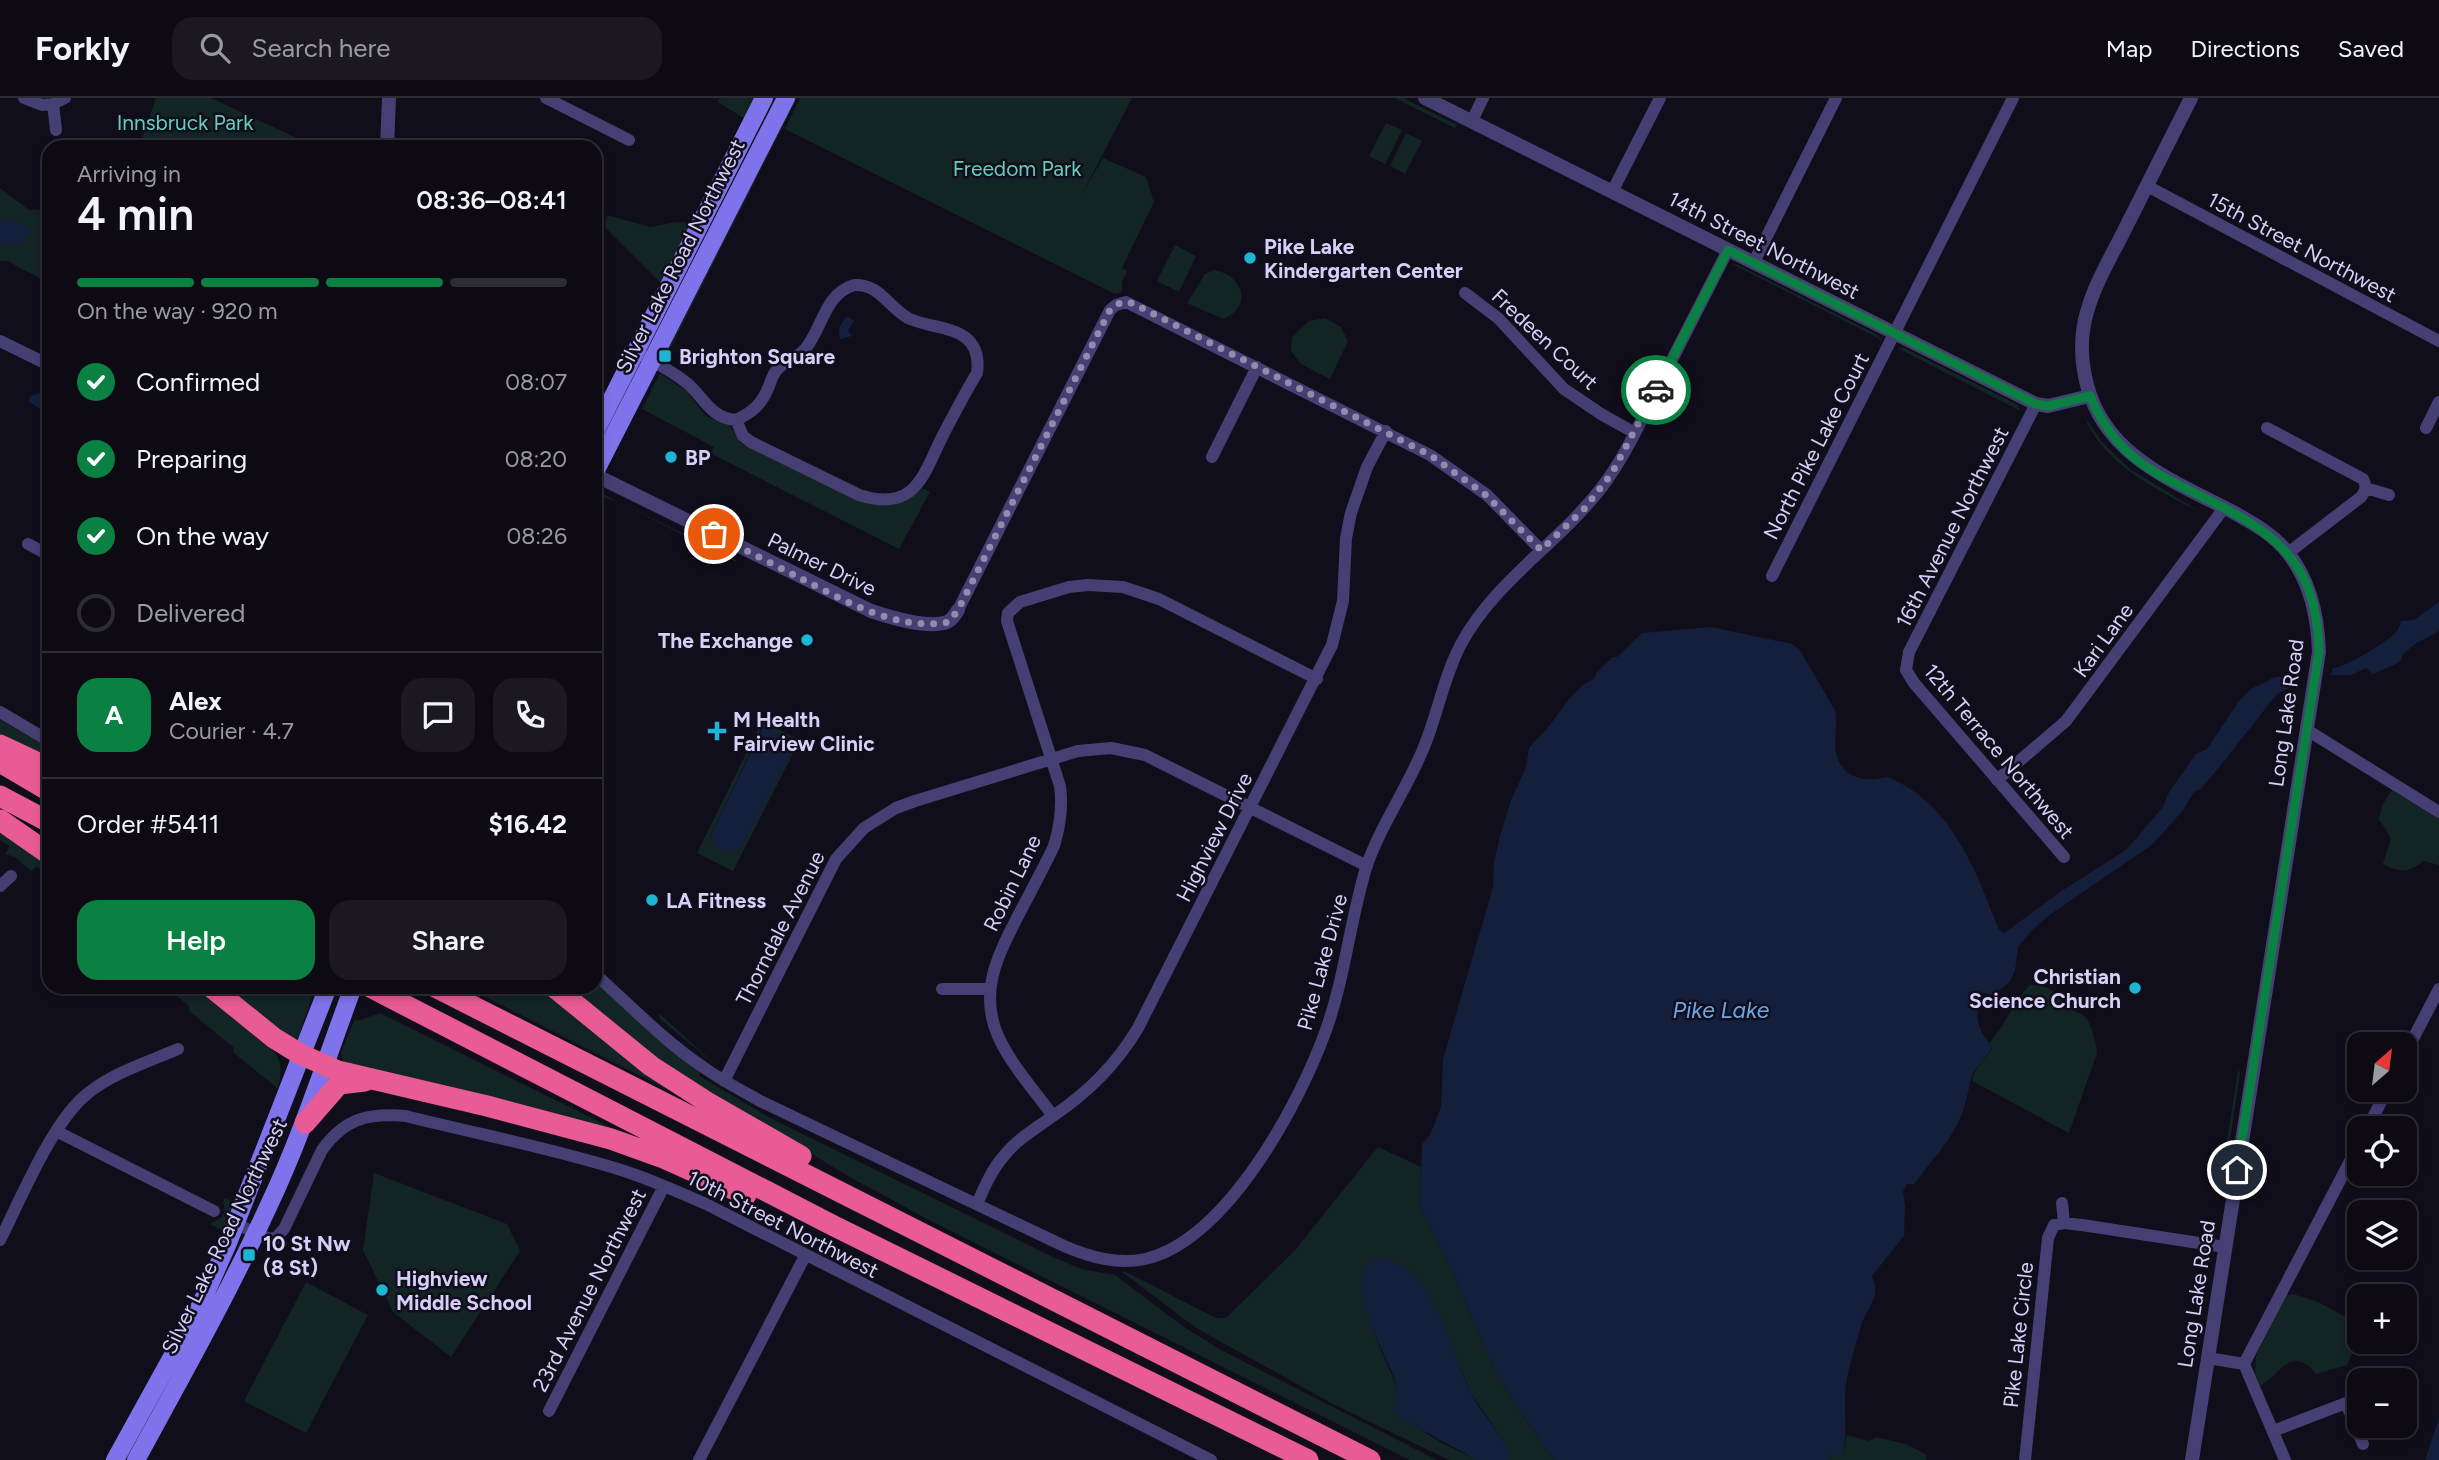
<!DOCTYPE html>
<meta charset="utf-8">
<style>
body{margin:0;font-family:Figtree,sans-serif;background:#1b1822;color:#f1f3f6;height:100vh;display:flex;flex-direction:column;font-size:26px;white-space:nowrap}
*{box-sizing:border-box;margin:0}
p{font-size:23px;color:#9a9aa0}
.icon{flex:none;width:38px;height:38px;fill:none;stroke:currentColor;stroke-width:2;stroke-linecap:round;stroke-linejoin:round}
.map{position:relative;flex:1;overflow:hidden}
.drawer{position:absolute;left:42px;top:42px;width:560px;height:854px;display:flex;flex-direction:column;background:#0d0a14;border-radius:21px;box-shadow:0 4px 10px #0003,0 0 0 2px #2d2b34}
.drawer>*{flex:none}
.needle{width:46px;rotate:28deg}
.buttons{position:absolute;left:2347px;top:934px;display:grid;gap:14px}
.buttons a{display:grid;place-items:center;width:70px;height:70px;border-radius:14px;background:#0d0a14;box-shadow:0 4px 10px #0003,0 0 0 2px #2d2b34;font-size:35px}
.pin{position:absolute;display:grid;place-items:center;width:60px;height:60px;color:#fff;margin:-30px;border:4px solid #fff;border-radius:50%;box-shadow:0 2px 7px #0007}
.courier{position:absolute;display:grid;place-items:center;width:70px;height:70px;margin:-35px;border:5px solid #0b8043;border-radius:50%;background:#fff;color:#222;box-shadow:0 2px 9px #0007}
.head em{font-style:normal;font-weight:600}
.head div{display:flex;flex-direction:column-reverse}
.head{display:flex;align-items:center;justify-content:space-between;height:119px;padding:0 35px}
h1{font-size:46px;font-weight:600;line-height:52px}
.bar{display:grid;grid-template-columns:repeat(4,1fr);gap:10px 7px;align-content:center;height:84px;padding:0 35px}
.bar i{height:9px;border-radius:5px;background:#2d2b34}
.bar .on{background:#0b8043}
.bar p{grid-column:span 4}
.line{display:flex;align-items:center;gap:18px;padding:0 35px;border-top:2px solid #2d2b34}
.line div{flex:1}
.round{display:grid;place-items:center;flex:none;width:74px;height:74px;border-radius:21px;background:#1b1822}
ol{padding:0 35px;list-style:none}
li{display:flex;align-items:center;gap:21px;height:77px}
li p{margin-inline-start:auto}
li .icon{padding:7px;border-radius:50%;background:#0b8043;color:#fff;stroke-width:4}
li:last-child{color:#9a9aa0}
li i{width:38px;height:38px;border:4px solid #2d2b34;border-radius:50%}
.primary-button{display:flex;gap:14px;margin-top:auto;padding:14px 35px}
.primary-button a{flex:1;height:80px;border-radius:21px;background:#0b8043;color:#fff;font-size:28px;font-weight:600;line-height:80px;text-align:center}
.primary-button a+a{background:#1b1822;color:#f1f3f6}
header{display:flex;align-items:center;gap:42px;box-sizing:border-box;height:98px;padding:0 35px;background:#0d0a14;border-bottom:2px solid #2d2b34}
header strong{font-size:33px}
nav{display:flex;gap:38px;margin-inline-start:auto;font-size:24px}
.search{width:490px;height:63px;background:#1b1822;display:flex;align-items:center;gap:18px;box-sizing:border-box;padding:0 24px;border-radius:21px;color:#9a9aa0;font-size:26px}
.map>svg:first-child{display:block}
</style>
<header>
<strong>Forkly</strong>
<div class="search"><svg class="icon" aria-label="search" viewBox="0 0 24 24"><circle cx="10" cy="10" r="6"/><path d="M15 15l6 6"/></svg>Search here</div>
<nav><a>Map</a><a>Directions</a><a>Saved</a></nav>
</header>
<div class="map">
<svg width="2439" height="1362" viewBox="0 0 2439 1362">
<rect width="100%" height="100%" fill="#110e1b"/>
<path fill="#122424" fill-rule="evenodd" d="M156,0h55l105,49h-177z
M720,0h36l-11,21 -27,-17z
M794,0h3l-130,257 -3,-2z
M800,0h332l-50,96 21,-36 43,19 8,25 -32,66 5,3 -5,11v10l-7,2 -330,-165z
M1395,0h8l54,27 -2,3z
M1386,25l16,7 -17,34 -16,-8z
M1406,35l16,8 -17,33 -15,-8z
M0,90l29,22 20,-1v74l-42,-22h-7z
M607,117l43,12 26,-5 16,1 -30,61 -57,-57z
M1175,147l21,11 -17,36 -22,-11z
M1732,166l6,1 138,69 6,6z
M1214,172c29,5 40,37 9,49l-36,-16 18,-29z
M1325,220l16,9 7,14 -18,38 -29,-15 -10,-13 1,-14 17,-16z
M1897,250h7l112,56 5,7z
M660,275l26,18 20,25 24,10 10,16 116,58c23,7 49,6 67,-12l7,4 -31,57 -185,-94 -2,-4 2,-4 -72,-38z
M2084,318l18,26 28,27 72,44c-45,-23 -98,-48 -118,-97z
M601,395l134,66 3,4 -121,-62 -18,-5z
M0,622l49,28v14l-49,-24z
M762,623l38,19 -67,131 -36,-18zM762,629l33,17 -79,102 -4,-4 -1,-7z
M2392,692l47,29v46l-16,-4c-13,12 -24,12 -40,3l8,-26 -12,-19 3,-13z
M0,729l49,34v17l-12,-12 -6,5 -16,-14 -10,-3 5,-8 -10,-6z
M595,884l105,90 -1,4 75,44 281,138 26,11 34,6 69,52 37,23 216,110h-27l-479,-239 -85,-46 -29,-18 -140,-79 -107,-91h25z
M2030,887c29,1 21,10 40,24 5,3 11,4 15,8 7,7 11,26 12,36l-28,80 -97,-52c2,-14 14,-21 20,-33l-3,-5c17,-18 25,-43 41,-58z
M166,889h28l78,63c12,13 9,23 6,39l-45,-37 1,-4 -45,-37v-5z
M226,889h80l7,7 -15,44 -6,1z
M466,889h75l133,106z
M380,915l240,119 -277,-70 -2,-10 14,-33 2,2z
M660,916l47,43v1l-48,-40z
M2238,971l2,5 -13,85 -3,2z
M1378,1049l43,20 -1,39 32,64 41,97 29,48 32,45h-45v-11l-38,-56 -19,-44 -86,-80c-11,35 18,85 31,118 0,41 50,57 80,73h-28l-116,-56 -137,-76 -74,-56 2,-1 92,47h10l69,-68z
M374,1075l133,51 13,27 -69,106 -58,-45 -30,-62z
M225,1100l10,4 -12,29 -13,-7 12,-7 3,-8 -2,-7z
M306,1184l62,33 -62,118 -62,-32z
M2293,1196l23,7 43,23v13l-12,28 -31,9c-25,-30 -34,-1 -56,12l-5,-13 1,-17 30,-61z
M1847,1337l22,6 7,-4 30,7 21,11 -1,5h-97l3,-7h11z"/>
<path fill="#131f3b" d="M0,120l20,4 11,7c-6,16 -15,17 -31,16z
M846,218l8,5 -6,10 4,5 -12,3 -1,-11z
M38,295l11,3v18l-20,-12 1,-5z
M2439,504v29l-24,13 -13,11 -1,5 -3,3 -25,11 -7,-6 -15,7h-20l2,-7c12,0 56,-27 64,-37 1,-1 4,-8 4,-10l13,-1z
M1711,529l81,17 7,5 36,61c4,18 -6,41 8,58 8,10 21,12 34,11 1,0 9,-2 10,-2 5,1 11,5 15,7 52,27 77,94 97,146l5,3 59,-43 63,-40 37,-43 6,-15 27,-38 11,-5 32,-48 12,-12 24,-12 19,-1 -1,10 -16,8 -57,72 -19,23 -7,3 -11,18 -30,34 -105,72 -17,15 -13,16 -3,24 -5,10 -16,14 -12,-2c-8,26 -6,33 10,54 -4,10 -17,21 -19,26 -4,12 -6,26 -10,38 -11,29 -31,49 -49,73h-7l-4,7 2,15 -1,30 -32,40c10,22 -5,31 -11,50 -5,18 -12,39 -15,58 -3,23 2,46 -3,69h-11l-3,7h-275l-32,-45 -29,-48 -41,-97 -32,-64 2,-62 8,-9 11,-28 2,-48 50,-172 1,-25 6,-26 11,-36 15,-33 3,-19c9,-10 21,-22 29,-34 11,-14 19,-28 36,-35l3,-7 16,-15h4l25,-24z
M763,629l33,16 -56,107c-10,6 -20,0 -28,-8l-1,-7z
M1376,1159c58,5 73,91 94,134 10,20 27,39 39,58v11h-32l-79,-43 -5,-8c3,-7 5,-13 4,-21 -5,-30 -62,-105 -21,-131z
M2439,1320v42h-14z"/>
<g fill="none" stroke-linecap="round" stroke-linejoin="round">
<path stroke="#453f74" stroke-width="12" d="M24,0l18,7 11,-1
M546,0l83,42
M1472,23l11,-23
M56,32l-3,-26 12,-6
M2147,88l292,155
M1612,94l48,-94
M1754,164l82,-164
M854,187c26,-1 33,21 54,33 18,9 43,8 58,20 11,9 13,21 11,35 -12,20 -23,41 -34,62 -20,40 -27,78 -84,60l-108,-53 -8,-6 -7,-16c17,-8 26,-16 33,-34 2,-5 3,-10 7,-15 7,-10 21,-12 30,-23 17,-22 19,-54 48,-63z
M1465,195l33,25 66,71 37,25 34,19
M0,243l49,24
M645,259c15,8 30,16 43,27 17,15 23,34 48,36
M2036,306l-127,248 -3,18 8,13 150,174
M2267,330l96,51c4,7 3,12 -2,18l-73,56
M2426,330l13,-26
M1212,359l45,-90
M2366,390l23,7
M28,446l21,11
M1772,478l241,-478
M958,512l152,-300 6,-5 10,-3 304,153 57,40 54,55
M0,614l49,29
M2307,632l132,82
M1997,682l69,-59 158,-213
M0,788l11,-10
M595,876c35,31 69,67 108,93 18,13 38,23 57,34l304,145c26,11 53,19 81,13 82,-19 155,-156 181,-229 19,-53 24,-109 40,-162 13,-40 42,-81 58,-121 14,-34 20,-71 37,-103 34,-63 98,-101 141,-157 22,-29 37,-62 53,-94 25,-48 49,-96 73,-143
M942,891h47
M2404,958l35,-67
M724,983l112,-222 28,-31 32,-20 19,-7 163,-50 33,-3 34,7 222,111
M1053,1018c-18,-25 -42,-51 -55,-80 -20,-45 1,-83 21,-122 12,-23 24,-45 35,-68 6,-20 9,-39 6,-60l-53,-165 1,-8 12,-11 49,-15 19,-2 35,2 36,12 158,80
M2367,1031l20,-39
M56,1033l158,80
M2062,1105l2,20
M977,1106c7,-16 14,-33 26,-47 14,-18 32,-28 50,-41 36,-24 63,-51 85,-88l194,-383 11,-44 3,-63 5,-25 16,-46 19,-36
M236,1126l31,14 8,1 9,-10 38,-79c23,-32 46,-37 84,-34 71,18 145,32 215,54 29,9 57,22 85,34l505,256
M0,1142c21,-41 52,-118 87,-146 25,-21 61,-32 91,-45
M2208,1260l36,6 115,-220
M2244,1266l41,96
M549,1313l115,-225
M2273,1333l73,-28 17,41
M699,1362l106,-204
M2025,1362l23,-222 6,-13 10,-2 18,2 143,22"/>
<path stroke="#453f74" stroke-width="14" d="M1425,0l611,306 12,2 42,-10
M2191,0c-22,44 -44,88 -67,133 -13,26 -29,52 -37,81 -7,23 -6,50 0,73 19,72 87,96 146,127 20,11 41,23 55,41 23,29 30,64 31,99l-127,808
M387,49l2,-49
M595,377l276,136c18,6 58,18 76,11 5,-2 8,-7 11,-12"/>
<path stroke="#7f73eb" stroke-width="18" d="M595,334l169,-334
M595,374l191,-374
M115,1362l85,-154 28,-63 100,-256
M136,1362c46,-84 93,-168 133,-255 33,-70 57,-145 84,-218"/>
<path stroke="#e85b94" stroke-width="21" d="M0,647l49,23
M0,664l49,29
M0,698l49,26
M0,722l49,34
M211,889l63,51 26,16 38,17 149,35 124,33 50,18 85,38
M370,889l464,239 474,234
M435,889l935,473
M554,889l97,79 56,36 94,54
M305,1025l34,-39 26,-3"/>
</g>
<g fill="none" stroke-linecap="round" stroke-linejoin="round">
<path stroke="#928bab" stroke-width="7" stroke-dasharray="0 12.6" d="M714,436c27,14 55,28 82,42 46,23 100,56 153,46l9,-12 152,-300 11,-8 11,1 298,152 56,40 55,55 44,-42 27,-35 44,-83"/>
<path stroke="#0b8043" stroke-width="9" d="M1656,292l72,-140 308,154 12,2 42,-10c9,21 21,41 39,57 18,17 42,28 64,39 78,39 124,64 126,160l-82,518"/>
</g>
<g fill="#1eb5d5" stroke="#110e1b" stroke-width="2.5">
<circle cx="1250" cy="160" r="7"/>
<rect x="658" y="251" width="14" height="14" rx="3.5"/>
<circle cx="671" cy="359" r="7"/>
<circle cx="807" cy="542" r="7"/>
<path d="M713.5 622.5h7v7h7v7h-7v7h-7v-7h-7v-7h7z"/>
<circle cx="652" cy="802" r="7"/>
<circle cx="2135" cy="890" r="7"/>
<rect x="242" y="1150" width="14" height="14" rx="3.5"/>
<circle cx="382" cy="1192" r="7"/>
</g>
<g text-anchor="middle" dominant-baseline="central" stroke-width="5" stroke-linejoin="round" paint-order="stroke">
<g font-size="21" fill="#66cdbb" stroke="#110e1b">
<text x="185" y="24">Innsbruck Park</text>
<text x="1017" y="70">Freedom Park</text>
</g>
<g font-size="21" fill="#d7cff8" stroke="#110e1b">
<text transform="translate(1764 147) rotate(27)">14th Street Northwest</text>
<text transform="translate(2302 149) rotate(28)">15th Street Northwest</text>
<text transform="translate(680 158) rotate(-63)">Silver Lake Road Northwest</text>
<text transform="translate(1545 241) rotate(43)">Fredeen Court</text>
<text transform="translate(1816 348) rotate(-63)">North Pike Lake Court</text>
<text transform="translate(1952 429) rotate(-63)">16th Avenue Northwest</text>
<text transform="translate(822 466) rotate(26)">Palmer Drive</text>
<text transform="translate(2103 542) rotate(-54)">Kari Lane</text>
<text transform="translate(2286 615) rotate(-82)">Long Lake Road</text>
<text transform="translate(1999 653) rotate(50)">12th Terrace Northwest</text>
<text transform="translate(1214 739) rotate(-63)">Highview Drive</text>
<text transform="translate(1012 785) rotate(-64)">Robin Lane</text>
<text transform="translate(780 830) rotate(-63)">Thorndale Avenue</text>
<text transform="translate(1322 864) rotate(-75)">Pike Lake Drive</text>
<text transform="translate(783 1126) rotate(27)">10th Street Northwest</text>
<text transform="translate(224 1138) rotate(-64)">Silver Lake Road Northwest</text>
<text transform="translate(589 1192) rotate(-63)">23rd Avenue Northwest</text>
<text transform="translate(2196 1196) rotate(-81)">Long Lake Road</text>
<text transform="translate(2018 1237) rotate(-84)">Pike Lake Circle</text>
</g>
<g font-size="21" font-weight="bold" fill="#d7cff8" stroke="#110e1b" text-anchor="start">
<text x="1264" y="148">Pike Lake<tspan x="1264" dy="24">Kindergarten Center</tspan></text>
<text x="679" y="258">Brighton Square</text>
<text x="685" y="359">BP</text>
<text x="793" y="542" text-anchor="end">The Exchange</text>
<text x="733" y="621">M Health<tspan x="733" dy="24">Fairview Clinic</tspan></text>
<text x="666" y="802">LA Fitness</text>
<text x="2121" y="878" text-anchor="end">Christian<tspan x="2121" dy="24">Science Church</tspan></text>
<text x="263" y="1145">10 St Nw<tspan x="263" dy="24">(8 St)</tspan></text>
<text x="396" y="1180">Highview<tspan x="396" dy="24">Middle School</tspan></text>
</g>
<g font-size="23" font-style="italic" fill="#6ba6ea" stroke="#110e1b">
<text x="1721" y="912">Pike Lake</text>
</g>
</g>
</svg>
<div class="buttons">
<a><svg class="needle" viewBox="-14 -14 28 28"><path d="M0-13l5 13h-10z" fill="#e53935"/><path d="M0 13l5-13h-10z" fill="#9a9aa0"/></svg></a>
<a><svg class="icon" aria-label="locate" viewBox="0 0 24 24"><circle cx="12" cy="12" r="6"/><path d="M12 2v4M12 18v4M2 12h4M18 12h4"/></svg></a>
<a><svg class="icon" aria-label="layers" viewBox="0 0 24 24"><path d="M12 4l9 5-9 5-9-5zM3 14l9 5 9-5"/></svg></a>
<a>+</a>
<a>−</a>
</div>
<div class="pin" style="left:714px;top:436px;background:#ea580c"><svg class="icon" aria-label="bag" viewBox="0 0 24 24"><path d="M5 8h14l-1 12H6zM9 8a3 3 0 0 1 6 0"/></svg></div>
<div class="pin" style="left:2237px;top:1072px;background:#1f2937"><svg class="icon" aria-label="home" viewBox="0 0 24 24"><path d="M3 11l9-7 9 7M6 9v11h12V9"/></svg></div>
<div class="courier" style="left:1656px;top:292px"><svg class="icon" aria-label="car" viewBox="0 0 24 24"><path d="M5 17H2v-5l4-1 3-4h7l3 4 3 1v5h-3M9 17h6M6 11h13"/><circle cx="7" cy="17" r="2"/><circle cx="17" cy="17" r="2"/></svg></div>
<section class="drawer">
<div class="head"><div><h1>4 min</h1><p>Arriving in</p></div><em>08:36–08:41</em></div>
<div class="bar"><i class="on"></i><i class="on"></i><i class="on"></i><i></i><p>On the way · 920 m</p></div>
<ol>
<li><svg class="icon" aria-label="check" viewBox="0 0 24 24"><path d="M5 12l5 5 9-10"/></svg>Confirmed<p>08:07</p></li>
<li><svg class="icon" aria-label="check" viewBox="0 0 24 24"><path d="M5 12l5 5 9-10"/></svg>Preparing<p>08:20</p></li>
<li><svg class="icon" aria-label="check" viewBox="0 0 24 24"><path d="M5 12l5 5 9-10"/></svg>On the way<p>08:26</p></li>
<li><i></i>Delivered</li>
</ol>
<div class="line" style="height:126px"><b class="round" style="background:#0b8043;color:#fff">A</b><div><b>Alex</b><p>Courier · 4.7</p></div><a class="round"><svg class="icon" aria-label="chat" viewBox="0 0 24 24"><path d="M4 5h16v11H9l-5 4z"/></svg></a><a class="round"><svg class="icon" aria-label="phone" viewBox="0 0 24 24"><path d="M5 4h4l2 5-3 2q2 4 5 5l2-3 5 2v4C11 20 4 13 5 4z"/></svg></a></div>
<div class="line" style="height:91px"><div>Order #5411</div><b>$16.42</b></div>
<div class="primary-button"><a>Help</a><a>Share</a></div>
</section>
</div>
